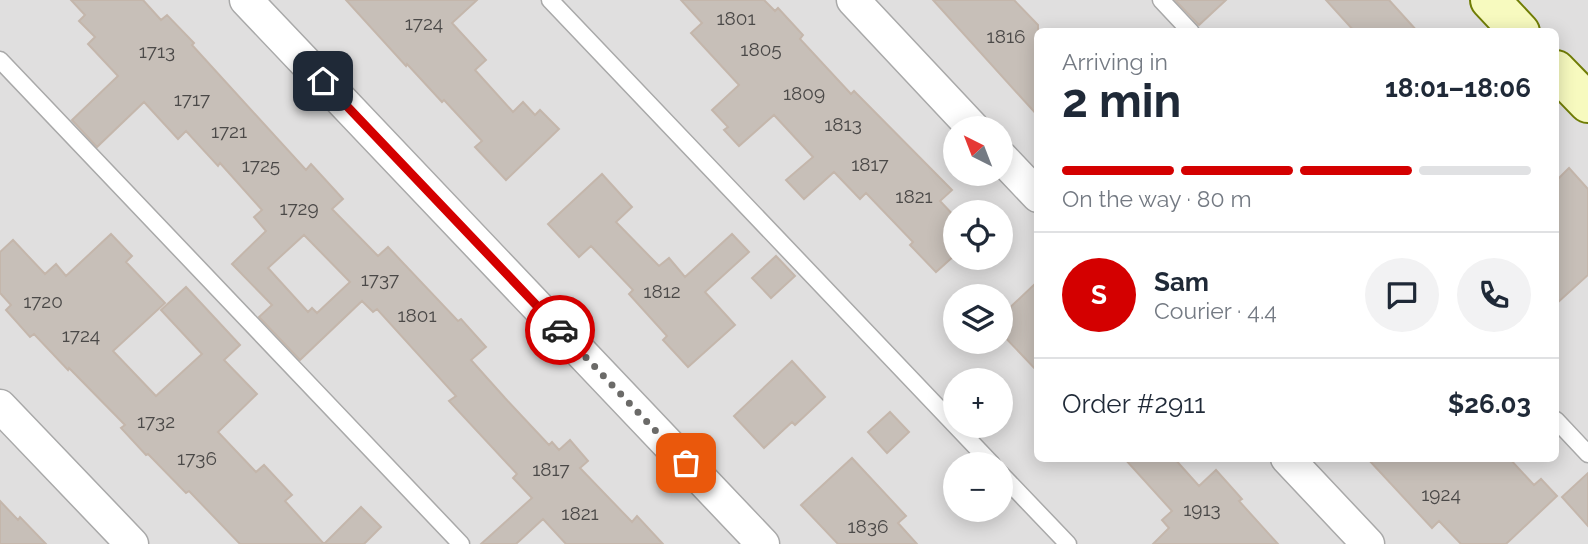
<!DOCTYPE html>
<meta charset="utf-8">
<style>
body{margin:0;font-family:Raleway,sans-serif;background:#f2f2f3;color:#1f2937;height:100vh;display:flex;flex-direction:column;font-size:26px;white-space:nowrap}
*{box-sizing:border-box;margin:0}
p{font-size:23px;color:#747a83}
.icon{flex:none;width:38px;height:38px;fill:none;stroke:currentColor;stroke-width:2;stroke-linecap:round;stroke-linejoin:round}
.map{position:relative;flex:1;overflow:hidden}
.panel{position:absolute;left:1034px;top:28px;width:525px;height:434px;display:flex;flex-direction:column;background:#fff;border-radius:10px;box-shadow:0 4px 18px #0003}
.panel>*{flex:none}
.needle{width:46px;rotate:318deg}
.tools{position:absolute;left:943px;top:116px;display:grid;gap:14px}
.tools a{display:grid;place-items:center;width:70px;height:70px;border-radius:50%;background:#fff;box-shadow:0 4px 18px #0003;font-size:35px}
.pin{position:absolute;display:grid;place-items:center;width:60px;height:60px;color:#fff;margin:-30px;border-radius:14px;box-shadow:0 4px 10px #0006}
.courier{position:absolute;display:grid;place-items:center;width:70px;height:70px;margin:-35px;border:5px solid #d40000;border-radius:50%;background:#fff;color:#222;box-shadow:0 2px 9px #0007}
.summary em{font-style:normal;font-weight:700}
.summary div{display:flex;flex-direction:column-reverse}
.summary{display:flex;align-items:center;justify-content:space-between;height:119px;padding:0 28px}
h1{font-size:46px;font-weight:700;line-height:52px}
.bar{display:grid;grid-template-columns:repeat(4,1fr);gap:10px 7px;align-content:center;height:84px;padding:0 28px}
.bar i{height:9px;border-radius:5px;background:#e0e1e3}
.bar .active{background:#d40000}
.bar p{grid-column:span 4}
.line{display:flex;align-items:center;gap:18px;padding:0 28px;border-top:2px solid #e0e1e3}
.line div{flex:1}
.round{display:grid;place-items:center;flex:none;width:74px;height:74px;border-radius:37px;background:#f2f2f3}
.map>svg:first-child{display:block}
</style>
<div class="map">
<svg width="1588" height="544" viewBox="0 0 1588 544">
<rect width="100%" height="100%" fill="#f2efe9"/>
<path fill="#e0dfdf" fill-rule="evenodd" d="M0,0h1588v544h-1588zM1038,32h518v426h-518zM956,128h45v45h-45zM956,212h45v45h-45zM956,296h45v45h-45zM956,380h45v45h-45zM956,464h45v45h-45z"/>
<path fill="#c7bfb8" stroke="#c4b6ab" stroke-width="2" fill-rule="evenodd" d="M71,0h72l18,20 6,-5 27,28 -2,2 114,125 5,-6 32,35 -11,10 46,47 10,-9 70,74 3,-2 25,28 -15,13 34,38 44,47 3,-3 7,8 11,-10 18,21 -8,7 52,54 5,-6 26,28h-97l-23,-25 -27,25h-35l51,-46 -19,-20 4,-4 -68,-73 7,-5 -79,-87 -4,3 -11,-11 -62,59 -41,-43 13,-12 -40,-41 34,-33 -12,-14 8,-7 -42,-47 -2,3 -32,-35 -8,8 -34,-37 -47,45 -25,-27 46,-44 -30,-32 7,-7 -16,-16 6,-6zM304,235l46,47 -33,31 -5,-5 -4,4 -40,-44z
M346,0h131l-25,23 34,37 -11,10 38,42 10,-10 12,13 5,-5 19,19 -53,51 -31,-33 7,-6 -38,-41 -2,2 -35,-38 -1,2z
M681,0h83l11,11 3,-3 25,27 -3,4 51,55 3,-3 98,99 -12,11 16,17v36l-20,18 -26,-27 3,-3 -47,-49 -6,6 -26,-27 -30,27 -18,-19 27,-23 -39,-42 -35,31 -15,-16 4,-3 -16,-17 27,-25 -48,-52 11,-10z
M933,0h81l24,25v91z
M1175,0h51l-27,25z
M1326,0h63l29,32h-63z
M1569,168l19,21v86l-32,29v-123z
M602,174l30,33 -16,15 43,44 10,-8 16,19 47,-43 17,18 -44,40 30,33 -47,42 -25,-27 4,-4 -38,-42 4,-4 -42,-44 -12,11 -31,-33z
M111,234l21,22 -6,6 39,41 -52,48 43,45 46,-42 -41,-44 25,-23 54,58 -16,15 33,34 -39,38 38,40 8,-7 28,30 -7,6 39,43 37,-37 20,20 -17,17h-124l-51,-53 -3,2 -38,-39 -2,1 -25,-27 4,-3 -56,-57 -1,2 -34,-36 -4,3 -24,-27 5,-5 -11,-12v-41l13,-12 32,34 11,-10 10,12z
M776,256l19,20 -24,22 -19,-20z
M1038,281v91l-37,-39v-17z
M792,361l33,36 -30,28 -3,-3 -28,26 -30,-32z
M890,412l19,20 -22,21 -19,-21z
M852,458l54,58 -8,7 19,21h-79l-37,-39z
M1124,458h50l25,28 17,-16 26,29 -3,2 39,43h-125l16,-16 -7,-8 10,-9z
M1367,458h142l25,27 7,-6 16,17 -51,48h-45l-22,-23 -7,7z
M1588,473v53l-26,-29z
M0,501l18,19 2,-3 26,27h-46z"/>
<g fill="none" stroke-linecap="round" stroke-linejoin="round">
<g stroke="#a9a9a9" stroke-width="19">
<path id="lane" d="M550,0l442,464
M1161,0l30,32
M0,60l461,484
M1556,420l32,34
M1001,474l67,70"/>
</g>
<g stroke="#a9a9a9" stroke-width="35">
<path id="street" d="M246,0l517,544
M853,0l120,128
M1001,157l37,39
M0,406l132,138
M1287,458l81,86"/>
</g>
<g stroke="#707d05" stroke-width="42">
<path id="secondary" d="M1490,0l30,32
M1556,70l32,33"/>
</g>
<use href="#lane" stroke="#fff" stroke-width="16"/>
<use href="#street" stroke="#fff" stroke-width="32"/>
<use href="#secondary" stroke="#f7fabf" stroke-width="38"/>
</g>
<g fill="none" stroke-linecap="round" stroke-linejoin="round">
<path stroke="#6b6a68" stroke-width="7" stroke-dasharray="0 12.6" d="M560,330l126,133"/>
<path stroke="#d40000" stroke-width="9" d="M323,81l237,249"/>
</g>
<g text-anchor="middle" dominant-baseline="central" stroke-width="7" stroke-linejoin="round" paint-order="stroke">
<g font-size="19" fill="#4b4948">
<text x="736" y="18">1801</text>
<text x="424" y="23">1724</text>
<text x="1006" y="36">1816</text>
<text x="761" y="49">1805</text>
<text x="157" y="51">1713</text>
<text x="804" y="93">1809</text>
<text x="192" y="99">1717</text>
<text x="843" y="124">1813</text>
<text x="229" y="131">1721</text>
<text x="870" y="164">1817</text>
<text x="261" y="165">1725</text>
<text x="914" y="196">1821</text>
<text x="299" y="208">1729</text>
<text x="380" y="279">1737</text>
<text x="662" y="291">1812</text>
<text x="43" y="301">1720</text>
<text x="417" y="315">1801</text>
<text x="81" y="335">1724</text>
<text x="156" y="421">1732</text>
<text x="197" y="458">1736</text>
<text x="551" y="469">1817</text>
<text x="1441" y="494">1924</text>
<text x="1202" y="509">1913</text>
<text x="580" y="513">1821</text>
<text x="868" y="526">1836</text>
</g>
</g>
</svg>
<div class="tools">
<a><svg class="needle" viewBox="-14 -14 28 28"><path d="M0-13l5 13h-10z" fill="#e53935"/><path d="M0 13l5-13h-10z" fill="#747a83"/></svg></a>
<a><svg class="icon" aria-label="locate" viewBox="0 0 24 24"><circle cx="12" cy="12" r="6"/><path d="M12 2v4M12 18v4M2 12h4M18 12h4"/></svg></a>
<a><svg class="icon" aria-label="layers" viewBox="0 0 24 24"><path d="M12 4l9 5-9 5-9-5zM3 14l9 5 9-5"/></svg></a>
<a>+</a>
<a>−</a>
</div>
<div class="pin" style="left:686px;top:463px;background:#ea580c"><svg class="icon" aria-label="bag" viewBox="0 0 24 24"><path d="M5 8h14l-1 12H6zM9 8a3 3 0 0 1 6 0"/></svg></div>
<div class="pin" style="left:323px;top:81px;background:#1f2937"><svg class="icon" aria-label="home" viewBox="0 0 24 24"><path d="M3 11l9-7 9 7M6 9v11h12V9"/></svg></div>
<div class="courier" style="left:560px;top:330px"><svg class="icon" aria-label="car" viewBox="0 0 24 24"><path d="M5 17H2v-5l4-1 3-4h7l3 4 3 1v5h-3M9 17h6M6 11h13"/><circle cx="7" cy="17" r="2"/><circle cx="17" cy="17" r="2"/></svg></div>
<section class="panel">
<div class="summary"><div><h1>2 min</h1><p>Arriving in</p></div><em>18:01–18:06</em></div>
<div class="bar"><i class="active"></i><i class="active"></i><i class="active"></i><i></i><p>On the way · 80 m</p></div>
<div class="line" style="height:126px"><b class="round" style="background:#d40000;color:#fff">S</b><div><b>Sam</b><p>Courier · 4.4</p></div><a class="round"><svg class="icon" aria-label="chat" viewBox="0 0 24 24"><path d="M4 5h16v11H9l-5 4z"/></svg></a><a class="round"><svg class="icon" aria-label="phone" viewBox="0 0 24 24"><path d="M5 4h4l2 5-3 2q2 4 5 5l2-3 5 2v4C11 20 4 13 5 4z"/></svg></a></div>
<div class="line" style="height:91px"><div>Order #2911</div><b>$26.03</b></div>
</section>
</div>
